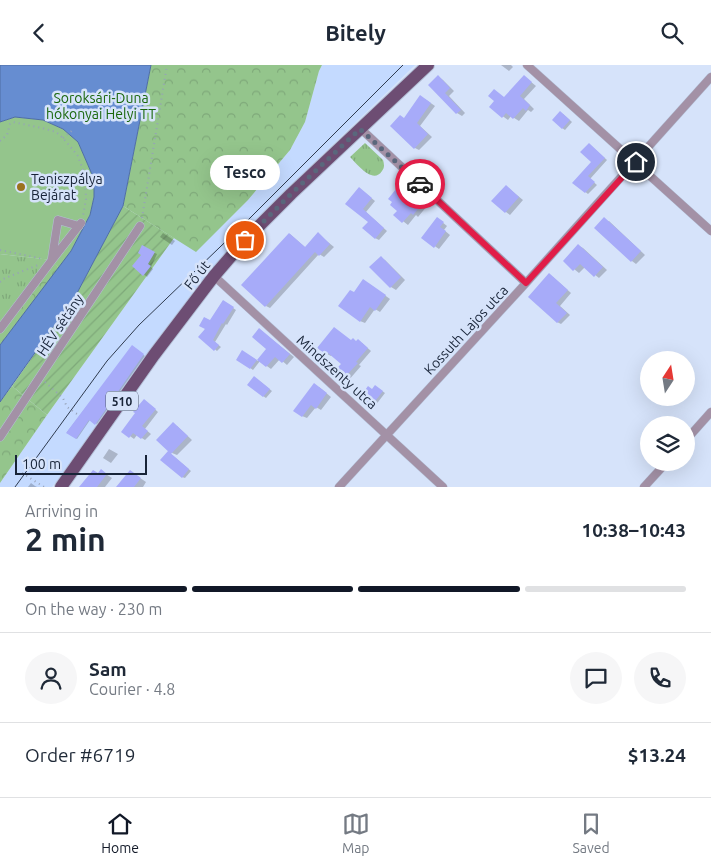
<!DOCTYPE html>
<meta charset="utf-8">
<style>
body{margin:0;font-family:Ubuntu,sans-serif;background:#f6f6f7;color:#1f2937;height:100vh;display:flex;flex-direction:column;font-size:19px;white-space:nowrap}
*{box-sizing:border-box;margin:0}
p{font-size:16px;color:#747a83}
.icon{flex:none;width:28px;height:28px;fill:none;stroke:currentColor;stroke-width:2;stroke-linecap:round;stroke-linejoin:round}
.map{position:relative;height:422px;overflow:hidden}
.panel{display:flex;flex-direction:column;background:#fff;flex:1}
.panel>*{flex:none}
.needle{width:32px;rotate:12deg}
.controls{position:absolute;left:640px;top:286px;display:grid;gap:10px}
.controls a{display:grid;place-items:center;width:55px;height:55px;border-radius:50%;background:#fff;box-shadow:0 5px 20px #0002;font-size:25px}
.scale{position:absolute;left:15px;bottom:12px;width:132px;box-sizing:border-box;padding-left:5px;border:2px solid #182438;border-top:0;font-size:14px;line-height:18px;white-space:nowrap;color:#182438;-webkit-text-stroke:4px #d6e3fa;paint-order:stroke}
.pin{position:absolute;display:grid;place-items:center;width:42px;height:42px;color:#fff;margin:-21px;border:2px solid #fff;border-radius:50%;box-shadow:0 1px 5px #0007}
.courier{position:absolute;display:grid;place-items:center;width:50px;height:50px;margin:-25px;border:4px solid #e11d48;border-radius:50%;background:#fff;color:#222;box-shadow:0 1px 6px #0007}
.bubble{position:absolute;height:35px;border-radius:18px;background:#fff;box-shadow:0 5px 20px #0002;font-size:16px;font-weight:700;line-height:35px;text-align:center}
.head em{font-style:normal;font-weight:700}
.head div{display:flex;flex-direction:column-reverse}
.head{display:flex;align-items:center;justify-content:space-between;height:85px;padding:0 25px}
h1{font-size:32px;font-weight:700;line-height:38px}
.bar{display:grid;grid-template-columns:repeat(4,1fr);gap:8px 5px;align-content:center;height:60px;padding:0 25px}
.bar i{height:6px;border-radius:4px;background:#e0e1e3}
.bar .current{background:#111827}
.bar p{grid-column:span 4}
.line{display:flex;align-items:center;gap:12px;padding:0 25px;border-top:1px solid #e0e1e3}
.line div{flex:1}
.round{display:grid;place-items:center;flex:none;width:52px;height:52px;border-radius:26px;background:#f6f6f7}
header{display:flex;justify-content:space-between;align-items:center;height:65px;padding:0 25px;background:#fff;font-size:22px;font-weight:700}
.tab-bar{display:flex;justify-content:space-around;align-items:center;height:70px;border-top:1px solid #e0e1e3;background:#fff;font-size:14px;color:#747a83}
.tab-bar a{display:grid;justify-items:center;gap:2px}
.tab-bar .current{color:#111827}
.map>svg:first-child{display:block}
</style>
<header><svg class="icon" aria-label="back" viewBox="0 0 24 24"><path d="M15 5l-7 7 7 7"/></svg>Bitely<svg class="icon" aria-label="search" viewBox="0 0 24 24"><circle cx="10" cy="10" r="6"/><path d="M15 15l6 6"/></svg></header>
<div class="map">
<svg width="711" height="422" viewBox="0 0 711 422">
<defs>
<pattern id="grass-tufts" width="24" height="20" patternUnits="userSpaceOnUse" patternTransform="scale(1.25)"><rect width="24" height="20" fill="#94c58c"/><path d="M3 7l-1-3M5 7V3M7 7l1-3M15 17l-1-3M17 17v-4M19 17l1-3" fill="none" stroke="#7fa97a"/></pattern>
<pattern id="forest-crowns" width="20" height="18" patternUnits="userSpaceOnUse" patternTransform="scale(1.25)"><rect width="20" height="18" fill="#94c58c"/><path d="M2 6a3 3 0 1 1 6 0M12 15a3 3 0 1 1 6 0" fill="none" stroke="#7fa97a"/></pattern>
<pattern id="garden-furrows" width="10" height="10" patternUnits="userSpaceOnUse" patternTransform="scale(1.25)"><rect width="10" height="10" fill="#94c58c"/><path d="M-1 1l2-2M0 10L10 0M9 11l2-2" fill="none" stroke="#7fa97a"/></pattern>
</defs>
<rect width="100%" height="100%" fill="#d6e3fa"/>
<path fill="#c4daff" d="M322,0h93l-132,128 -83,90 -115,162 -33,42h-52v-4l47,-68 127,-177 22,13 52,-51 42,-50 15,-28 14,-51z"/>
<path fill="url(#grass-tufts)" d="M365,78l18,17c1,4 2,7 -1,11 -9,14 -25,-7 -32,-14z
M0,189l52,6 -52,69z"/>
<path fill="url(#forest-crowns)" d="M151,0h171l-3,6 -14,51 -15,28 -42,50 -52,52 -73,-46z
M52,195l7,8 -59,77v-16z
M12,321l35,29 -47,68v-81z"/>
<path fill="url(#garden-furrows)" d="M123,141l51,32 -127,177 -35,-29 64,-91z"/>
<path fill="#94c58c" d="M15,52l28,3 20,9 15,13 16,37v18l-4,18 -19,36 -12,17 -8,-8 -51,-6v-132z"/>
<path fill="#668dd1" stroke="#4f6ea3" d="M0,0h151l-28,141 -47,89 -76,107v-57l71,-94 19,-36 4,-18v-18l-16,-37 -15,-13 -20,-9 -28,-3 -15,5z"/>
<path fill="#0003" d="M501,0h10l2,2 -4,4z
M439,12l4,3 11,11 -5,5 16,17 -3,3 -5,-3 -27,-28z
M525,12l11,9 -12,13 10,10 -3,3 -3,-2 -9,11 -8,-5 -3,4 -18,-13 15,-9z
M425,34l10,7 -15,20 12,11 -13,13 -4,-2 -24,-22 14,-7z
M563,49l9,8 -7,8 -3,-2z
M589,79l18,16 -17,19 7,6 -9,9 -14,-11 19,-21z
M506,121l17,14 -13,15 -4,-3z
M405,123l22,18 -9,11 -2,-2 -8,10 -13,-10 4,-4z
M363,126l12,10 -9,11 21,19 -8,9 -4,-2 -6,-16 -22,-18z
M609,156l36,34 -9,9 -4,-3 -37,-33z
M442,157l5,4 -3,4 6,5 -11,14 -16,-11z
M163,168l12,8 -3,4 -12,-8z
M290,169l16,14 12,-14 16,13 -10,10 -5,-3 -49,54 -4,-2z
M579,181l4,2 24,22 -8,8 -14,-11 -6,6 -15,-12z
M143,182l14,7 -6,13 2,2 -6,8 -13,-11 9,-11z
M381,193l4,2 20,20 -9,10 -5,-3 -20,-20z
M553,212l18,16 -11,13 10,9 -9,9 -4,-2z
M368,218l22,16 -10,13 -5,-3 -10,14 -5,-2 -6,-27z
M223,236l13,9 -9,15 -1,-1 -11,18 6,5 -4,4 -17,-14z
M260,265l34,27 -7,8 -7,-6 -9,10 -11,-8 -7,9 -15,-11 5,-7 15,9 10,-12z
M352,276l10,2 9,8 -12,14 2,1 -13,15 -12,-10 6,-7 -10,-9 -1,1 -4,-2 -8,-6z
M132,282l13,9 -48,68 -7,-4 -13,19 -10,-7z
M257,314l15,12 -6,7 -3,-2z
M319,322l12,10 -10,13 -5,-3 -9,11 -5,-2z
M378,323l7,5 -10,13 -2,-2 -1,-13z
M148,338l10,9 -13,17 6,5 -6,6 -8,-5 -3,4 -11,-8z
M177,361l15,14 -15,15 -5,-2z
M109,384l9,5 -7,9 -8,-5z
M171,389l20,17 -6,7 -3,-1z
M101,406l11,7 -7,9h-24l17,-13z
M130,406l16,11 -3,5h-25z
M31,418l4,3 2,1h-9z"/>
<path fill="#a7abf9" d="M438,10l12,13 -5,5 16,17 -5,4 -28,-29z
M524,10l8,7 -12,14 10,9 -4,6 -3,-3 -10,11 -7,-6 -4,5 -13,-11 5,-6 -6,-5 6,-7 10,8z
M420,30l11,8 -14,20 11,11 -14,15 -24,-23 10,-11 4,3z
M560,46l10,9 -8,9 -10,-9z
M589,78l16,15 -17,18 7,6 -10,11 -13,-10 19,-21 -11,-10z
M400,119l23,19 -10,12 -2,-2 -9,10 -9,-8 4,-4 -7,-6 2,-3 -4,-3z
M506,120l13,12 -14,16 -14,-12z
M359,122l13,11 -9,11 21,19 -9,11 -13,-11 6,-6 -23,-18z
M437,152l7,5 -4,5 6,4 -12,17 -13,-10z
M604,152l37,34 -10,11 -37,-34z
M318,167l12,12 -11,12 -4,-4 -50,55 -24,-22 48,-52 16,14z
M578,179l25,23 -9,10 -14,-13 -7,7 -10,-10z
M142,180l13,7 -7,12 3,2 -8,10 -11,-10 9,-11 -3,-2z
M381,191l20,21 -11,11 -21,-21z
M549,208l19,17 -12,13 11,10 -10,10 -29,-26z
M363,214l23,16 -11,16 -5,-4 -10,15 -22,-16 12,-16 4,2z
M223,235l11,7 -11,17 -1,-1 -9,17 6,5 -5,6 -16,-14 7,-8 -6,-3 5,-9 6,3z
M334,262l17,13 2,-2 3,3 2,-2 10,9 -12,14 2,1 -15,16 -9,-8 7,-7 -13,-11 -1,2 -10,-7z
M259,263l31,26 -8,9 -7,-6 -9,10 -9,-7 9,-11 -14,-12z
M132,280l12,9 -49,71 -6,-5 -13,19 -10,-6z
M242,285l15,10 -7,9 -14,-9z
M254,311l16,13 -7,8 -16,-12z
M314,318l13,10 -11,16 -5,-4 -9,12 -9,-6z
M375,320l8,6 -11,14 -12,-8 8,-11 4,3z
M144,334l12,10 -14,17 6,5 -7,8 -8,-6 -4,5 -8,-6 14,-19 -2,-1z
M173,357l15,14 -17,18 -15,-14z
M168,386l21,18 -7,9 -22,-18z
M101,404l6,5 -10,13h-18l14,-17 5,3z
M130,405l11,8 -7,9h-18z"/>
<g fill="none" stroke-linecap="round" stroke-linejoin="round">
<g stroke="#b4c1d7" stroke-width="9">
<path id="street" d="M527,0l184,166
M361,64l165,154
M52,193l6,-38 21,6
M214,211l229,211
M0,264l52,-69 29,-37
M0,372l140,-211
M686,375l25,-28
M339,422l187,-204 185,-206
M644,422l22,-24"/>
</g>
<g stroke="#b4c1d7" stroke-width="14">
<path id="primary" d="M61,422l93,-132 60,-79 31,-36 46,-46 137,-129"/>
</g>
<path stroke="#96a2b8" stroke-width="2" stroke-dasharray="1 4" stroke-linecap="butt" d="M63,73l11,-9
M0,76l7,-6 3,-11 3,-2 29,6 14,4 7,6 15,18 7,20 1,23 -3,17
M142,153l25,-153
M0,185l44,9
M0,217l3,-3 35,-14
M45,317l18,16 4,9 10,7
M22,408l22,14"/>
<use href="#street" stroke="#a391a6" stroke-width="8"/>
<use href="#primary" stroke="#6d4d73" stroke-width="12"/>
<path stroke="#2f3b4f" stroke-width="1" d="M15,422l92,-126 32,-36 107,-103 157,-157"/>
</g>
<g fill="none" stroke-linecap="round" stroke-linejoin="round">
<path stroke="#5a677c" stroke-width="5" stroke-dasharray="0 9" d="M245,175l46,-46 69,-65 60,55"/>
<path stroke="#e11d48" stroke-width="6" d="M420,119l106,99 110,-121"/>
</g>
<circle fill="#9b731f" stroke="#d6e3fa" stroke-width="2" cx="21" cy="122" r="5"/>
<g text-anchor="middle" dominant-baseline="central" stroke-width="5" stroke-linejoin="round" paint-order="stroke">
<rect fill="#d6e3fa" stroke="#515d72" stroke-width="1" x="106" y="326.5" width="32" height="19" rx="4"/>
<g font-size="12" font-weight="bold" fill="#182438">
<text x="122" y="336">510</text>
</g>
<g font-size="14" fill="#19670c" stroke="#d6e3fa">
<text x="101" y="33">Soroksári-Duna<tspan x="101" dy="16">hókonyai Helyi TT</tspan></text>
</g>
<g font-size="14" fill="#182438" stroke="#d6e3fa" text-anchor="start">
<text x="31" y="114">Teniszpálya<tspan x="31" dy="16">Bejárat</tspan></text>
</g>
<g font-size="14" fill="#182438" stroke="#d6e3fa">
<text transform="translate(197 210) rotate(-52)">Fő út</text>
<text transform="translate(60 260) rotate(-56)">HÉV sétány</text>
<text transform="translate(466 265) rotate(-47)">Kossuth Lajos utca</text>
<text transform="translate(337 307) rotate(42)">Mindszenty utca</text>
</g>
</g>
</svg>
<div class="controls">
<a><svg class="needle" viewBox="-14 -14 28 28"><path d="M0-13l5 13h-10z" fill="#e53935"/><path d="M0 13l5-13h-10z" fill="#747a83"/></svg></a>
<a><svg class="icon" aria-label="layers" viewBox="0 0 24 24"><path d="M12 4l9 5-9 5-9-5zM3 14l9 5 9-5"/></svg></a>
</div>
<div class="scale">100 m</div>
<div class="pin" style="left:245px;top:175px;background:#ea580c"><svg class="icon" aria-label="bag" viewBox="0 0 24 24"><path d="M5 8h14l-1 12H6zM9 8a3 3 0 0 1 6 0"/></svg></div>
<div class="pin" style="left:636px;top:97px;background:#1f2937"><svg class="icon" aria-label="home" viewBox="0 0 24 24"><path d="M3 11l9-7 9 7M6 9v11h12V9"/></svg></div>
<div class="courier" style="left:420px;top:119px"><svg class="icon" aria-label="car" viewBox="0 0 24 24"><path d="M5 17H2v-5l4-1 3-4h7l3 4 3 1v5h-3M9 17h6M6 11h13"/><circle cx="7" cy="17" r="2"/><circle cx="17" cy="17" r="2"/></svg></div>
<div class="bubble" style="left:210px;top:90px;width:70px">Tesco</div>
</div>
<section class="panel">
<div class="head"><div><h1>2 min</h1><p>Arriving in</p></div><em>10:38–10:43</em></div>
<div class="bar"><i class="current"></i><i class="current"></i><i class="current"></i><i></i><p>On the way · 230 m</p></div>
<div class="line" style="height:90px"><a class="round"><svg class="icon" aria-label="person" viewBox="0 0 24 24"><circle cx="12" cy="8" r="4"/><path d="M4 21q1-7 8-7t8 7"/></svg></a><div><b>Sam</b><p>Courier · 4.8</p></div><a class="round"><svg class="icon" aria-label="chat" viewBox="0 0 24 24"><path d="M4 5h16v11H9l-5 4z"/></svg></a><a class="round"><svg class="icon" aria-label="phone" viewBox="0 0 24 24"><path d="M5 4h4l2 5-3 2q2 4 5 5l2-3 5 2v4C11 20 4 13 5 4z"/></svg></a></div>
<div class="line" style="height:65px"><div>Order #6719</div><b>$13.24</b></div>
</section>
<nav class="tab-bar">
<a class="current"><svg class="icon" aria-label="home" viewBox="0 0 24 24"><path d="M3 11l9-7 9 7M6 9v11h12V9"/></svg>Home</a>
<a><svg class="icon" aria-label="map" viewBox="0 0 24 24"><path d="M3 6l6-2 6 2 6-2v14l-6 2-6-2-6 2zM9 4v14M15 6v14"/></svg>Map</a>
<a><svg class="icon" aria-label="saved" viewBox="0 0 24 24"><path d="M7 4h10v16l-5-4-5 4z"/></svg>Saved</a>
</nav>
